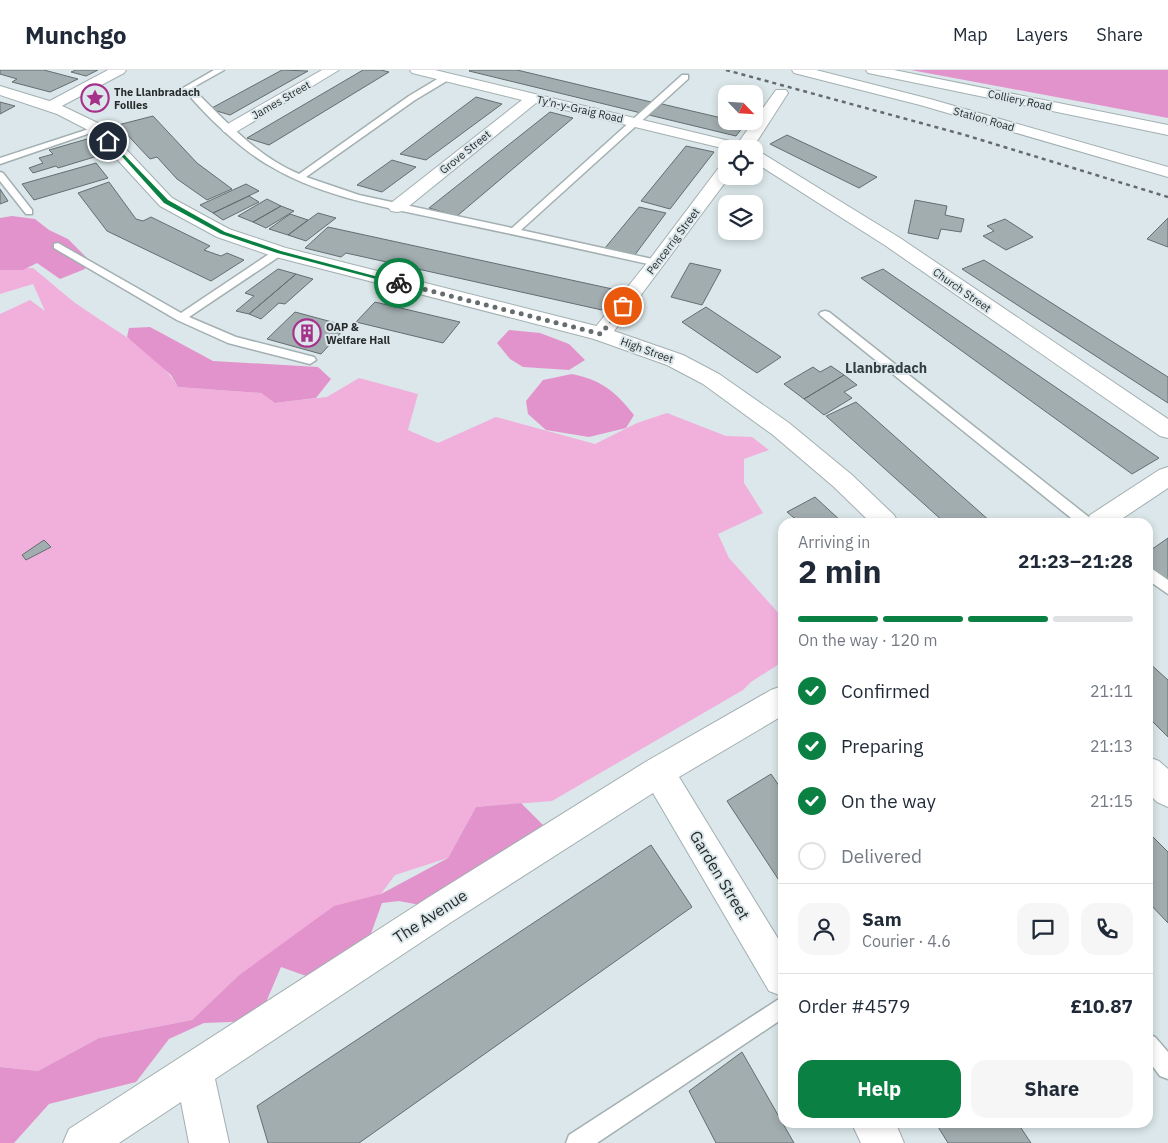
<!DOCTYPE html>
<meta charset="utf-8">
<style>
body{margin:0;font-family:"IBM Plex Sans",sans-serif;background:#f6f6f7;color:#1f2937;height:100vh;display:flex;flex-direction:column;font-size:19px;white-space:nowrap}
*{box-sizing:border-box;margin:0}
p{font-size:16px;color:#747a83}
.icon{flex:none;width:28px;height:28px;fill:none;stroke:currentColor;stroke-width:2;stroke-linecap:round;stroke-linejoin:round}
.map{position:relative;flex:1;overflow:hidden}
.sheet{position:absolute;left:778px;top:448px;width:375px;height:610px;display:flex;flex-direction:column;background:#fff;border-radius:15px;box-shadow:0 2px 8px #0003}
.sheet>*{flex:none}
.needle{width:32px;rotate:115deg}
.tools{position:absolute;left:718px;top:15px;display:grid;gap:10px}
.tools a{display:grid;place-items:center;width:45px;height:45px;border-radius:10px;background:#fff;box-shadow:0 2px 8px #0003;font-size:25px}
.pin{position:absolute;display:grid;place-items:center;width:42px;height:42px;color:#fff;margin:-21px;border:2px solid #fff;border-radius:50%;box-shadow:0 1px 5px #0007}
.courier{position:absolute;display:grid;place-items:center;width:50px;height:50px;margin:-25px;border:4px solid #0b8043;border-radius:50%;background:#fff;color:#222;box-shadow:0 1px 6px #0007}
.head em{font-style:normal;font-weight:700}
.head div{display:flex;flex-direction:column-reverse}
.head{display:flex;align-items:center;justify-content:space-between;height:85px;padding:0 20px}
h1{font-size:32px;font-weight:700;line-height:38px}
.bar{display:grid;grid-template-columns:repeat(4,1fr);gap:8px 5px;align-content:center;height:60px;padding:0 20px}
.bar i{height:6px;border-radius:4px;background:#e0e1e3}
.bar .selected{background:#0b8043}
.bar p{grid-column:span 4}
.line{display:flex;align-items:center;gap:12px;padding:0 20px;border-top:1px solid #e0e1e3}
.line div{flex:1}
.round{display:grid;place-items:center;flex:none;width:52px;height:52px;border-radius:15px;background:#f6f6f7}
ol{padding:0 20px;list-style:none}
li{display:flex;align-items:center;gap:15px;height:55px}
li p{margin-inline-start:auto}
li .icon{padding:5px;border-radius:50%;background:#0b8043;color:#fff;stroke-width:4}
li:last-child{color:#747a83}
li i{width:28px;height:28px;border:2px solid #e0e1e3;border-radius:50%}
.primary-button{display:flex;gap:10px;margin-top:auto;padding:10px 20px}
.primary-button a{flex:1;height:58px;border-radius:15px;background:#0b8043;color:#fff;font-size:20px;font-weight:700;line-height:58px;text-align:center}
.primary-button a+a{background:#f6f6f7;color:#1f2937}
header{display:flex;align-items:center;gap:30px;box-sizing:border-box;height:70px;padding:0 25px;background:#fff;border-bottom:1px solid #e0e1e3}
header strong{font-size:24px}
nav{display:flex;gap:28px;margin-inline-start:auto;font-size:18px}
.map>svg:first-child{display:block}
</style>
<header>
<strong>Munchgo</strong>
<nav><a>Map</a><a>Layers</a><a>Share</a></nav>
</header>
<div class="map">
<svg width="1168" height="1073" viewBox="0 0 1168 1073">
<rect width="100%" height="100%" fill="#dbe7ea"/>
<path fill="#f0b0db" d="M33,198c18,14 35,31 54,43 32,22 71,42 91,76l83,6 14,10 52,-6 32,-19 59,16 -10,36 30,13 58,-26 99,27 42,-21 30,-10 59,23 26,1 17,13 -25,9v24l19,30 -45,21 11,24 53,59v45l-31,20 -8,8 -191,111 -76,6 -28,51 -53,17 -14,19 -143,82 -46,44 -93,18 -61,33 -38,-4v-753l30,-14 15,11 -12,-27 -33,10v-25z"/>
<path fill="#e393cb" d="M911,0h257v48z
M12,146l23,3 14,11 19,9 20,20 -3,10 -25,10 -23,-16 -14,7h-23v-52z
M150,257l63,34 105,6 13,12 -15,19 -41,5 -14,-10 -83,-6 -7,-12 -44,-38 2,-9z
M509,260l31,3 29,11 16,16 -16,10 -46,-3 -13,-8 -13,-16z
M572,304c29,6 43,17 62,41l-8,13 -37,9 -43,-7 -18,-16 -2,-13 17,-21z
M521,733l24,24 -104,82 -42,-8 -17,2 -21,58 -55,15 -25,-9 -23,54 -54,2 -35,16 -33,43 -87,22 -35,39h-14v-76l38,4 61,-33 93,-18 46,-44 96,-70 47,-12 67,-36 28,-51z"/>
<path fill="#a2adaf" stroke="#636e70" d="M0,0h44l34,9 -28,13 -38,-10 5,-3 -17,-5z
M76,0h22l-12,6 -15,-4z
M282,0l26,1 -78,44 -20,-6z
M363,0h18l8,2 -120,73 -22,-7z
M470,0h47l134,32 -10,11 -172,-42z
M476,27l26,7 -76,56 -26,-6z
M0,32l15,4 -15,8z
M662,34l64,15v2l20,2 -10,13 -87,-21z
M550,42l23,6 -116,98 -28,-8z
M153,46l44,47 35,26 -25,11 -30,-21 -20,-22 -7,2 -32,-34z
M787,65l90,42 -18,11 -89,-44z
M87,69l14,16 -43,13 -2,-2 -23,7 -4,-5 14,-5 -4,-5 14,-4 -4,-4z
M686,76l28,6 -44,57 -29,-8z
M392,90l24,7 -34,25 -25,-7z
M96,93l12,15 -74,22 -12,-16z
M109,112l27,37 7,2 8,-4 59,29 -6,4 17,6 6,-3 17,7 -33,21 -104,-50 -29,-38z
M246,114l13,7 -46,22 -13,-8z
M0,119l8,12 -8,3z
M249,126l10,6 -36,18 -10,-7z
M267,129l14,7 -28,16 -15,-6z
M915,130l32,6 -2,9 19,4 -3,13 -20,-3 -3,10 -30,-6z
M281,136l13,5 -28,17 -13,-6z
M639,137l27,6 -32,43 -29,-8z
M318,143l18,5 -30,23 -18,-6z
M290,144l18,6 -20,15 -19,-6z
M1168,148v29l-21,-8z
M1005,149l28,18 -27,13 -23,-14 11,-5 -7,-5z
M328,157l289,63 -15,20 -256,-57 -5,4 -36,-9z
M984,190l184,117v26l-206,-134z
M690,193l31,7 -19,35 -31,-8z
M278,199l18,5 -47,40 -13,-3 18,-15 -9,-3z
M883,199l276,189 -27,16 -271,-196z
M296,204l17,5 -28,25 -6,-1 -18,16 -12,-5z
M375,232l85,20 -17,21 -87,-21z
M706,237l75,50 -24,16 -75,-51z
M295,242l52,14 -26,28 -54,-15z
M831,296l13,9 -40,24 -20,-15 29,-17 7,5z
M844,305l13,10 -13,7 8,6 -28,17 -20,-16z
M856,332l135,120h-47l-118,-106z
M815,427l27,25h-43l-12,-10z
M1168,468v43l-20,-15v-14z
M44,470l7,7 -25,13 -4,-5z
M1148,592l20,18v57l-20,-20z
M771,704l11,16v95l-55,-84z
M1148,762l20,20v71l-20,-21z
M651,775l41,62 -333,236h-91l-11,-37z
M742,982l52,91h-78l-27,-52z
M935,1052h82l14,21h-83z"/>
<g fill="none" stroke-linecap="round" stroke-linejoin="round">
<g stroke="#a3afb1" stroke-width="3">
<path id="lane" d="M214,0h10l-32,18c33,32 64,68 107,86l110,-78 35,-21h6v4l-35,21 -109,77 53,18 153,33 170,-153h6v4l-167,151 136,30 5,3 -5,3c-68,-15 -135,-30 -203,-44 -62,-14 -129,-23 -184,-56 -29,-16 -66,-52 -87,-78z
M95,57l7,2 -102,35v-6z
M0,102l3,1 29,37v4h-6l-26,-33z
M58,173l123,70 94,-63h8v4l-94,63 47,20 78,20 2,3 -6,4 -82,-21 -51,-23 -123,-72v-4z
M825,241l4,1 261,206 2,4h-16l-255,-206 -2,-2 2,-2z
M1148,496l20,14v14l-20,-14z
M782,927v22l-185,124h-31l3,-8z
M1148,964l7,3 13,15v27l-8,-3 -12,-16z"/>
</g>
<g stroke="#a3afb1" stroke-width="2">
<path id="street" d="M108,0h18l-2,3 -68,36h-10l-2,-3 2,-3z
M322,0h17l-103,62h-12l-2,-3 2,-3z
M410,0h25l303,73 38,-53h10l2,3 -36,56h-26l-190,-46 -133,108 -6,1 -6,-1 -3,-4 3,-4 131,-103 -110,-27z
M792,0h24l114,29 238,68v10l-248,-72 -126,-32z
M866,0h28l274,55v10l-295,-61 -5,-1z
M754,80l6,2 140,86 268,181v19l-8,-2 -274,-190 -132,-84z
M726,95v11h4l-122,163 -7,2 -7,-2 -3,-5 3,-5 56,-70 70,-93z
M1168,397v21l-51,34h-30l3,-7 69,-45z
M782,616v30l-103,61 103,168v51l-13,-5 -116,-198 -200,128 -238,158 14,64h-40l-8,-41 -62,41h-56l6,-14 360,-232 218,-136 124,-71z
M851,1052h44l9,21h-43z"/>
</g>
<g stroke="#a3afb1" stroke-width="2">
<path id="secondary" d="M0,16l56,17 48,23 68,72 57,31 57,19 322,81 75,26 36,19 70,49 63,52 42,40 4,7h-28l-36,-35 -61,-52 -70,-51 -36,-19 -73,-26 -322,-83 -55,-19 -57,-31 -68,-74 -35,-18 -57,-19z
M1148,687l11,4 9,8v38l-11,-5 -9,-9z"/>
</g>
<use href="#lane" fill="#fff" fill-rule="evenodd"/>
<use href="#street" fill="#fff" fill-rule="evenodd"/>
<use href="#secondary" fill="#fff" fill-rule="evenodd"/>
<path stroke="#656b6d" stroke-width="2.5" stroke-dasharray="4 4" stroke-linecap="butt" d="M726,0l239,65 203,62"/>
</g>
<path fill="#0b8043" d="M107,70h3l58,60 57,32 56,19 120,32 -2,2 -122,-32 -56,-19 -57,-31z"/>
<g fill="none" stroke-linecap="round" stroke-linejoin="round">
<path stroke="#666d6e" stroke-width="5" stroke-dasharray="0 9" d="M399,213l202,51 22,-28"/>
</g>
<defs>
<g id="sight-ring" transform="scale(1.4375)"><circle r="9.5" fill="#dbe7ea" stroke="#a6318a" stroke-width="1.5"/><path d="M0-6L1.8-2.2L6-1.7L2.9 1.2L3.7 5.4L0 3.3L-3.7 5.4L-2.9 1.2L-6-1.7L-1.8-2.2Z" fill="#a6318a"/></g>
<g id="building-ring" transform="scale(1.4375)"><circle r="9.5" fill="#dbe7ea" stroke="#a6318a" stroke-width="1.5"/><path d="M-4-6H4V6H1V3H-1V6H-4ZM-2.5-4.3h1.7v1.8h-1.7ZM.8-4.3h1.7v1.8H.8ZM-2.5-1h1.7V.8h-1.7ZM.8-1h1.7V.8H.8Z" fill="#a6318a"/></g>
</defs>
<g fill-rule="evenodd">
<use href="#sight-ring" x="95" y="28"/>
<use href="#building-ring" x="307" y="263"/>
</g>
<g text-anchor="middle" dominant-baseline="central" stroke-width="4" stroke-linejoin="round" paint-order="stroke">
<g font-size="11" font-weight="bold" fill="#272b2c" stroke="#dbe7ea" text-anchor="start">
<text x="114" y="22">The Llanbradach<tspan x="114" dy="13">Follies</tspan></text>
<text x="326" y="257">OAP &amp;<tspan x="326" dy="13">Welfare Hall</tspan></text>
</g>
<g font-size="11" fill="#272b2c" stroke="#dbe7ea">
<text transform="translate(281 30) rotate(-30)">James Street</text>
<text transform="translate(1020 30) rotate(12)">Colliery Road</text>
<text transform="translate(580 39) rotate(13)">Ty'n-y-Graig Road</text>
<text transform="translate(984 49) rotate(16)">Station Road</text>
<text transform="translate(465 82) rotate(-39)">Grove Street</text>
<text transform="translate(673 171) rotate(-53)">Pencerrig Street</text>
<text transform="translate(962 220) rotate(35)">Church Street</text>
<text transform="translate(647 280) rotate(20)">High Street</text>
</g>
<g font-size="14" font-weight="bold" fill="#333d3f" stroke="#dbe7ea">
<text x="886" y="298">Llanbradach</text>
</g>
<g font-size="16" fill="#272b2c" stroke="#dbe7ea">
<text transform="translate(720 805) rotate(59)">Garden Street</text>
<text transform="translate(430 846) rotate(-33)">The Avenue</text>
</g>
</g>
</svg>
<div class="tools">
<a><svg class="needle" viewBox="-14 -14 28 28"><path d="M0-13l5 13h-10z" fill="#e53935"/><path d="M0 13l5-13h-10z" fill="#747a83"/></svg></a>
<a><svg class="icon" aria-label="locate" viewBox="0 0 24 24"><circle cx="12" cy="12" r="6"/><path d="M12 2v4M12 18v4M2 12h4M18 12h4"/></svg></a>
<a><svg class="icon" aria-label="layers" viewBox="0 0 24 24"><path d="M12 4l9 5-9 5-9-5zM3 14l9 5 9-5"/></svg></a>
</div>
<div class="pin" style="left:623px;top:236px;background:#ea580c"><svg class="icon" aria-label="bag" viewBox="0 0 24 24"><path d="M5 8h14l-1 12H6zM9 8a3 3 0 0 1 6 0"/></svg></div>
<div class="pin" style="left:108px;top:71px;background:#1f2937"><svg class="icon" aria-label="home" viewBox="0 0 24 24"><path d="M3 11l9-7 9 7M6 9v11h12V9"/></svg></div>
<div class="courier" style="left:399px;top:213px"><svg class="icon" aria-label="bike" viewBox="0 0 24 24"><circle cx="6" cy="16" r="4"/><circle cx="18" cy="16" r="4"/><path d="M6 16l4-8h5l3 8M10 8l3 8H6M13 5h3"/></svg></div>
<section class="sheet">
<div class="head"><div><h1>2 min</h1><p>Arriving in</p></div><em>21:23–21:28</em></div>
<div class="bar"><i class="selected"></i><i class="selected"></i><i class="selected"></i><i></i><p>On the way · 120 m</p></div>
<ol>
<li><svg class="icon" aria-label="check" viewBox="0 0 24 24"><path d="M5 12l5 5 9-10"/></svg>Confirmed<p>21:11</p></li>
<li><svg class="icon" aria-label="check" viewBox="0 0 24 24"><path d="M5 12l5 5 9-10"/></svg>Preparing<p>21:13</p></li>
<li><svg class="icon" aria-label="check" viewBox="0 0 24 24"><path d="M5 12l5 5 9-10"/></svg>On the way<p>21:15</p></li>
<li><i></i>Delivered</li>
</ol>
<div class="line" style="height:90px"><a class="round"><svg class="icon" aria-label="person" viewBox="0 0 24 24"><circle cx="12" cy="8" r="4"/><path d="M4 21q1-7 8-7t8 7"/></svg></a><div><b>Sam</b><p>Courier · 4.6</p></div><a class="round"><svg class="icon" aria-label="chat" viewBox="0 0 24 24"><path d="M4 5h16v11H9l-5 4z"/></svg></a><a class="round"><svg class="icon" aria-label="phone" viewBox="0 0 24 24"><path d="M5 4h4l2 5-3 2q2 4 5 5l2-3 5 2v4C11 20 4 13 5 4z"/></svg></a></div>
<div class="line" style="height:65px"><div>Order #4579</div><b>£10.87</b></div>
<div class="primary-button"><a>Help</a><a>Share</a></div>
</section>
</div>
